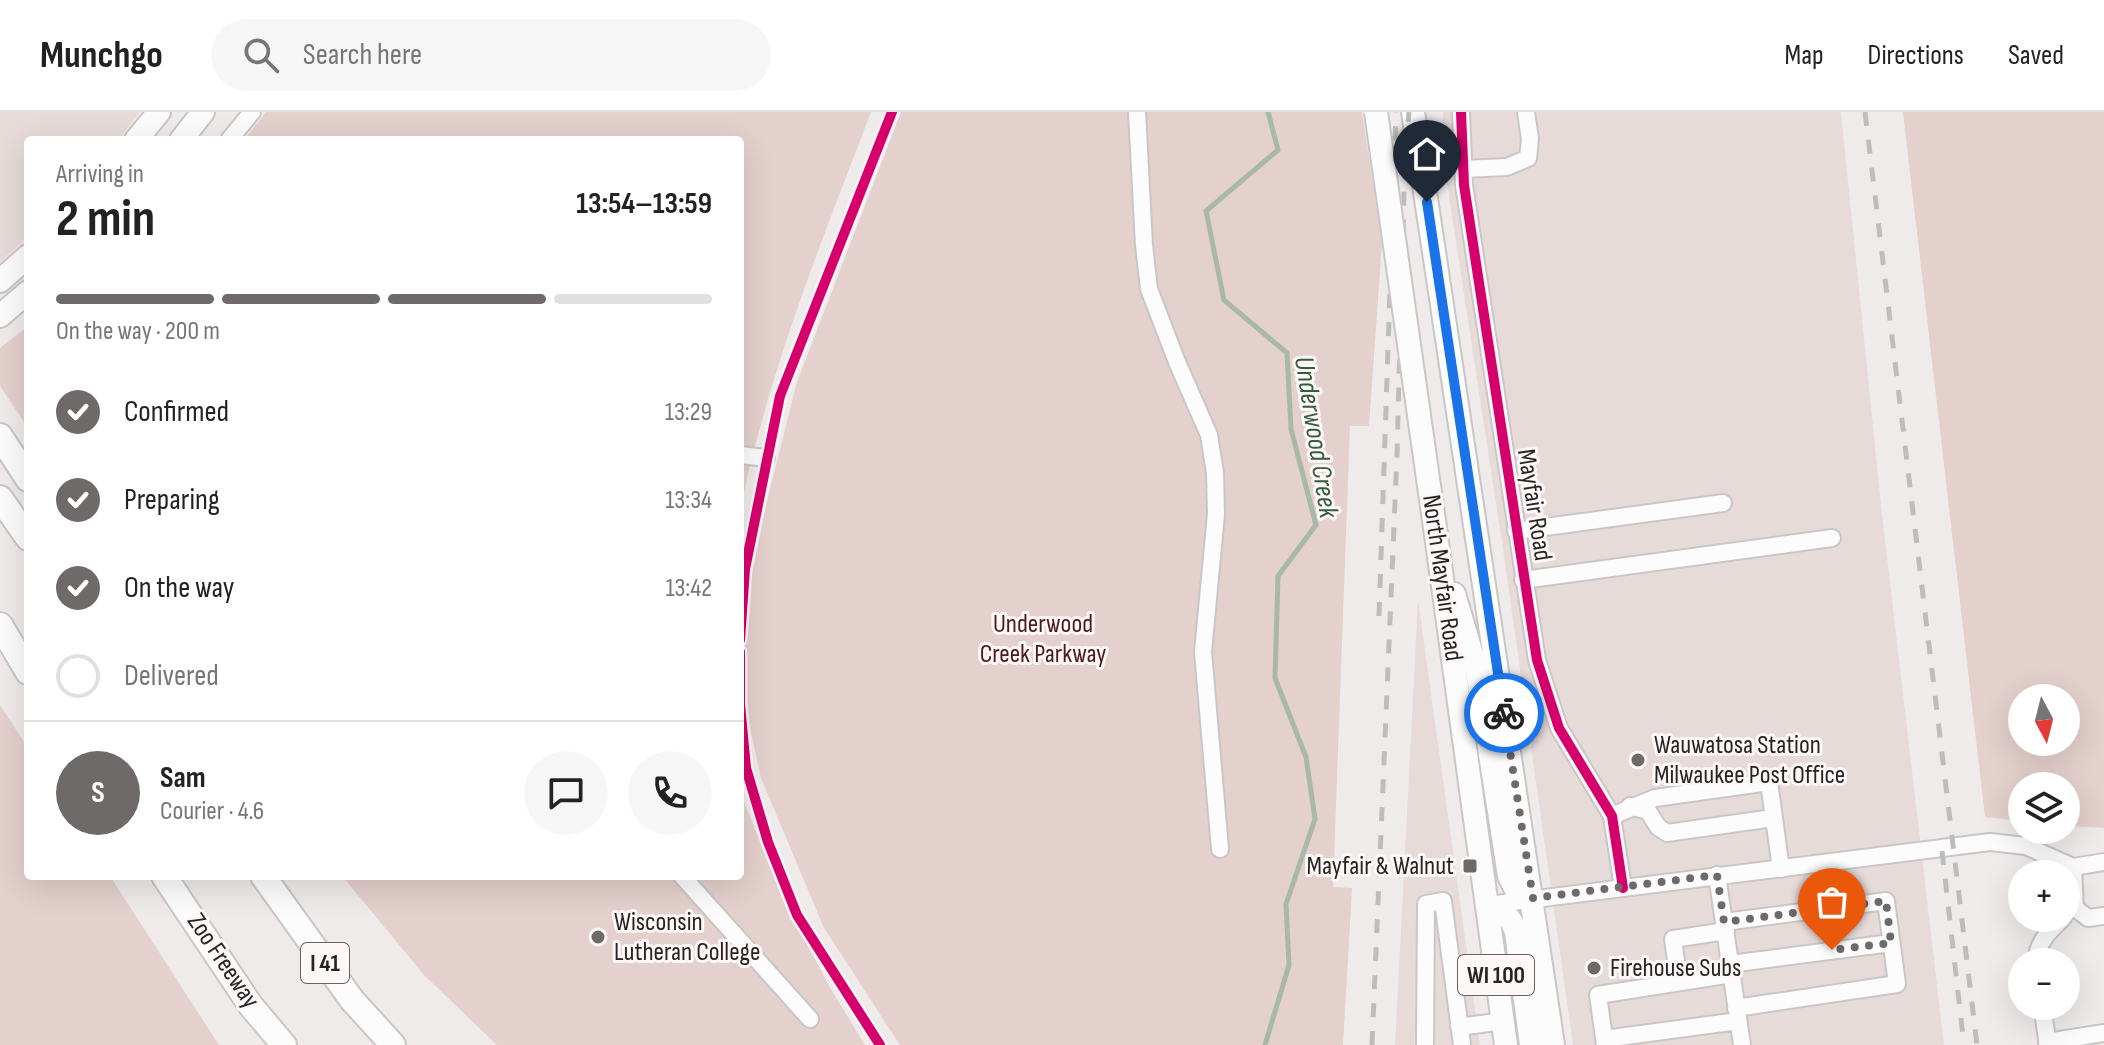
<!DOCTYPE html>
<meta charset="utf-8">
<style>
body{margin:0;font-family:"Sofia Sans Condensed",sans-serif;background:#f6f6f6;color:#222;height:100vh;display:flex;flex-direction:column;font-size:30px;white-space:nowrap}
*{box-sizing:border-box;margin:0}
p{font-size:26px;color:#767676}
.icon{flex:none;width:44px;height:44px;fill:none;stroke:currentColor;stroke-width:2;stroke-linecap:round;stroke-linejoin:round}
.map{position:relative;flex:1;overflow:hidden}
.side{position:absolute;left:24px;top:24px;width:720px;height:744px;display:flex;flex-direction:column;background:#fff;border-radius:8px;box-shadow:0 8px 32px #0002}
.side>*{flex:none}
.needle{width:52px;rotate:173deg}
.buttons{position:absolute;left:2008px;top:572px;display:grid;gap:16px}
.buttons a{display:grid;place-items:center;width:72px;height:72px;border-radius:50%;background:#fff;box-shadow:0 8px 32px #0002;font-size:40px}
.pin{position:absolute;display:grid;place-items:center;width:68px;height:68px;color:#fff;margin:-82px -34px;border-radius:50% 50% 50% 0;rotate:-45deg;box-shadow:0 0 8px #0007}
.pin .icon{rotate:45deg}
.courier{position:absolute;display:grid;place-items:center;width:80px;height:80px;margin:-40px;border:6px solid #1a73e8;border-radius:50%;background:#fff;color:#222;box-shadow:0 2px 10px #0007}
.overview em{font-style:normal;font-weight:700}
.overview div{display:flex;flex-direction:column-reverse}
.overview{display:flex;align-items:center;justify-content:space-between;height:136px;padding:0 32px}
h1{font-size:52px;font-weight:700;line-height:60px}
.bar{display:grid;grid-template-columns:repeat(4,1fr);gap:12px 8px;align-content:center;height:96px;padding:0 32px}
.bar i{height:10px;border-radius:6px;background:#e0e0e0}
.bar .on{background:#6e6a6a}
.bar p{grid-column:span 4}
.line{display:flex;align-items:center;gap:20px;padding:0 32px;border-top:2px solid #e0e0e0}
.line div{flex:1}
.round{display:grid;place-items:center;flex:none;width:84px;height:84px;border-radius:42px;background:#f6f6f6}
ol{padding:0 32px;list-style:none}
li{display:flex;align-items:center;gap:24px;height:88px}
li p{margin-inline-start:auto}
li .icon{padding:8px;border-radius:50%;background:#6e6a6a;color:#fff;stroke-width:4}
li:last-child{color:#767676}
li i{width:44px;height:44px;border:4px solid #e0e0e0;border-radius:50%}
header{display:flex;align-items:center;gap:48px;box-sizing:border-box;height:112px;padding:0 40px;background:#fff;border-bottom:2px solid #e0e0e0}
header strong{font-size:38px}
nav{display:flex;gap:44px;margin-inline-start:auto;font-size:28px}
.search{width:560px;height:72px;background:#f6f6f6;display:flex;align-items:center;gap:20px;box-sizing:border-box;padding:0 28px;border-radius:44px;color:#767676;font-size:30px}
.map>svg:first-child{display:block}
</style>
<header>
<strong>Munchgo</strong>
<div class="search"><svg class="icon" aria-label="search" viewBox="0 0 24 24"><circle cx="10" cy="10" r="6"/><path d="M15 15l6 6"/></svg>Search here</div>
<nav><a>Map</a><a>Directions</a><a>Saved</a></nav>
</header>
<div class="map">
<svg width="2104" height="933" viewBox="0 0 2104 933">
<rect width="100%" height="100%" fill="#f0ebeb"/>
<path fill="#e7dbda" d="M0,0h140l-22,28h-90v96l-28,26z
M1443,0h398l40,393 63,540h-371l-69,-489 -62,-406z
M1418,488l62,445h-85z"/>
<path fill="#e4d0cd" fill-rule="evenodd" d="M266,0h605c-50,131 -103,261 -131,399v-371h-496z
M901,0h461l20,131 -13,183h-19l-17,461 19,1 -9,157h-443l-76,-117 -63,-150 -16,-73v-98l22,-106 30,-119z
M1903,0h201v716l-38,-2v-40h-44v35l-37,-4zM2022,586h44v44h-44z
M28,214v102l-28,-42v-38z
M0,593l28,43v128h82l109,169h-219z
M740,680l43,106 46,88 36,59h-368l-72,-69 -83,-100h398z"/>
<g fill="none" stroke-linecap="round" stroke-linejoin="round">
<path stroke="#a8b9a8" stroke-width="5" d="M1265,933l24,-80 -3,-61 29,-85 -9,-62 -31,-79 3,-102 38,-51 -25,-96 -4,-76 -63,-53 -18,-89 72,-61 -10,-38"/>
<g stroke="#cac6c6" stroke-width="20">
<path id="minor" d="M1137,0l7,133 5,44 28,73 32,73 6,38 1,41 -13,138 17,197
M1461,0l3,73 73,475 22,68 53,88 11,72
M229,28l23,-28
M1463,57l44,-2 21,-9 2,-19 -4,-27
M740,343l26,3
M1516,419l207,-28
M1523,468l309,-42
M1630,694l18,5 10,16 9,6 106,-15
M1612,704l43,-18 114,-16 12,87
M2073,755l2,41 13,10 16,-2
M1717,763l25,170
M682,764l128,143
M1488,793l502,-63 36,4 47,21 31,-5
M1724,810l162,-21 11,83 -161,24
M2037,850c-1,-19 13,-32 26,-44
M1730,852l161,-21
M1679,870l-6,-43 53,-8
M2042,894l6,39
M1459,915l44,-6
M1604,927l134,-18
M2047,930l57,-9
M1425,933l1,-141 17,-3 19,144
M1605,933l-7,-50 134,-21"/>
</g>
<g stroke="#cac6c6" stroke-width="26">
<path id="major" d="M1413,0l140,933
M136,28l23,-28
M181,28l22,-28
M0,169l28,-25
M0,204l28,-24
M1436,423l70,510
M1454,482l23,77 32,205 8,16 16,6
M1487,794c17,5 23,9 29,26l15,113"/>
</g>
<g stroke="#cac6c6" stroke-width="28">
<path id="highway" d="M0,324l28,43
M0,386l28,40
M0,513l28,47
M164,764l87,130 33,39
M263,764l89,124 41,45"/>
</g>
<use href="#minor" stroke="#fdfcfc" stroke-width="16"/>
<use href="#major" stroke="#fdfcfc" stroke-width="22"/>
<use href="#highway" stroke="#fdfcfc" stroke-width="24"/>
<path stroke="#bebdbd" stroke-width="5" stroke-dasharray="14 14" stroke-linecap="butt" d="M1865,0l112,933
M1379,504l17,-504
M1942,739l22,194
M1372,933l25,-590 8,-300 4,-43"/>
<g stroke="#cac6c6" stroke-width="26" stroke-linecap="butt">
<path id="major-bridge" d="M1376,0l60,423"/>
</g>
<use href="#major-bridge" stroke="#fdfcfc" stroke-width="22"/>
<g stroke="#fef7f7" stroke-width="15">
<path id="cycleway" d="M1461,0l3,73 73,475 22,68 53,88 11,72
M740,528l5,-71 35,-173 112,-284
M740,540v52l6,64 22,74 29,73 83,130"/>
</g>
<use href="#cycleway" stroke="#d6006c" stroke-width="10"/>
</g>
<g fill="none" stroke-linecap="round" stroke-linejoin="round">
<path stroke="#6e6a6a" stroke-width="8" stroke-dasharray="0 14.4" d="M1504,601l29,185 184,-23 7,47 162,-21 5,42 -59,7"/>
<path stroke="#1a73e8" stroke-width="10" d="M1427,90l77,511"/>
</g>
<g fill="#6e6a6a" stroke="#fef7f7" stroke-width="3">
<circle cx="1638" cy="648" r="8"/>
<rect x="1462" y="746" width="16" height="16" rx="4"/>
<circle cx="598" cy="825" r="8"/>
<circle cx="1594" cy="856" r="8"/>
</g>
<g text-anchor="middle" dominant-baseline="central" stroke-width="6" stroke-linejoin="round" paint-order="stroke">
<g fill="#fef7f7" stroke="#686363" stroke-width="2">
<rect x="301" y="831" width="48" height="40" rx="6"/>
<rect x="1458" y="843" width="76" height="40" rx="6"/>
</g>
<g font-size="24" font-weight="bold" fill="#282424">
<text x="325" y="851">I 41</text>
<text x="1496" y="863">WI 100</text>
</g>
<g font-size="26" fill="#282424" stroke="#fef7f7">
<text transform="translate(1534 393) rotate(81)">Mayfair Road</text>
<text transform="translate(1442 466) rotate(82)">North Mayfair Road</text>
<text transform="translate(223 849) rotate(56)">Zoo Freeway</text>
</g>
<g font-size="26" fill="#4b1b18" stroke="#fef7f7">
<text x="1043" y="512">Underwood<tspan x="1043" dy="30">Creek Parkway</tspan></text>
</g>
<g font-size="26" fill="#282424" stroke="#fef7f7" text-anchor="start">
<text x="1654" y="633">Wauwatosa Station<tspan x="1654" dy="30">Milwaukee Post Office</tspan></text>
<text x="1454" y="754" text-anchor="end">Mayfair &amp; Walnut</text>
<text x="614" y="810">Wisconsin<tspan x="614" dy="30">Lutheran College</tspan></text>
<text x="1610" y="856">Firehouse Subs</text>
</g>
<g font-size="28" font-style="italic" fill="#345d3a" stroke="#fef7f7">
<text transform="translate(1316 325) rotate(81)">Underwood Creek</text>
</g>
</g>
</svg>
<div class="buttons">
<a><svg class="needle" viewBox="-14 -14 28 28"><path d="M0-13l5 13h-10z" fill="#e53935"/><path d="M0 13l5-13h-10z" fill="#767676"/></svg></a>
<a><svg class="icon" aria-label="layers" viewBox="0 0 24 24"><path d="M12 4l9 5-9 5-9-5zM3 14l9 5 9-5"/></svg></a>
<a>+</a>
<a>−</a>
</div>
<div class="pin" style="left:1832px;top:838px;background:#ea580c"><svg class="icon" aria-label="bag" viewBox="0 0 24 24"><path d="M5 8h14l-1 12H6zM9 8a3 3 0 0 1 6 0"/></svg></div>
<div class="pin" style="left:1427px;top:90px;background:#1f2937"><svg class="icon" aria-label="home" viewBox="0 0 24 24"><path d="M3 11l9-7 9 7M6 9v11h12V9"/></svg></div>
<div class="courier" style="left:1504px;top:601px"><svg class="icon" aria-label="bike" viewBox="0 0 24 24"><circle cx="6" cy="16" r="4"/><circle cx="18" cy="16" r="4"/><path d="M6 16l4-8h5l3 8M10 8l3 8H6M13 5h3"/></svg></div>
<section class="side">
<div class="overview"><div><h1>2 min</h1><p>Arriving in</p></div><em>13:54–13:59</em></div>
<div class="bar"><i class="on"></i><i class="on"></i><i class="on"></i><i></i><p>On the way · 200 m</p></div>
<ol>
<li><svg class="icon" aria-label="check" viewBox="0 0 24 24"><path d="M5 12l5 5 9-10"/></svg>Confirmed<p>13:29</p></li>
<li><svg class="icon" aria-label="check" viewBox="0 0 24 24"><path d="M5 12l5 5 9-10"/></svg>Preparing<p>13:34</p></li>
<li><svg class="icon" aria-label="check" viewBox="0 0 24 24"><path d="M5 12l5 5 9-10"/></svg>On the way<p>13:42</p></li>
<li><i></i>Delivered</li>
</ol>
<div class="line" style="height:144px"><b class="round" style="background:#6e6a6a;color:#fff">S</b><div><b>Sam</b><p>Courier · 4.6</p></div><a class="round"><svg class="icon" aria-label="chat" viewBox="0 0 24 24"><path d="M4 5h16v11H9l-5 4z"/></svg></a><a class="round"><svg class="icon" aria-label="phone" viewBox="0 0 24 24"><path d="M5 4h4l2 5-3 2q2 4 5 5l2-3 5 2v4C11 20 4 13 5 4z"/></svg></a></div>
</section>
</div>
